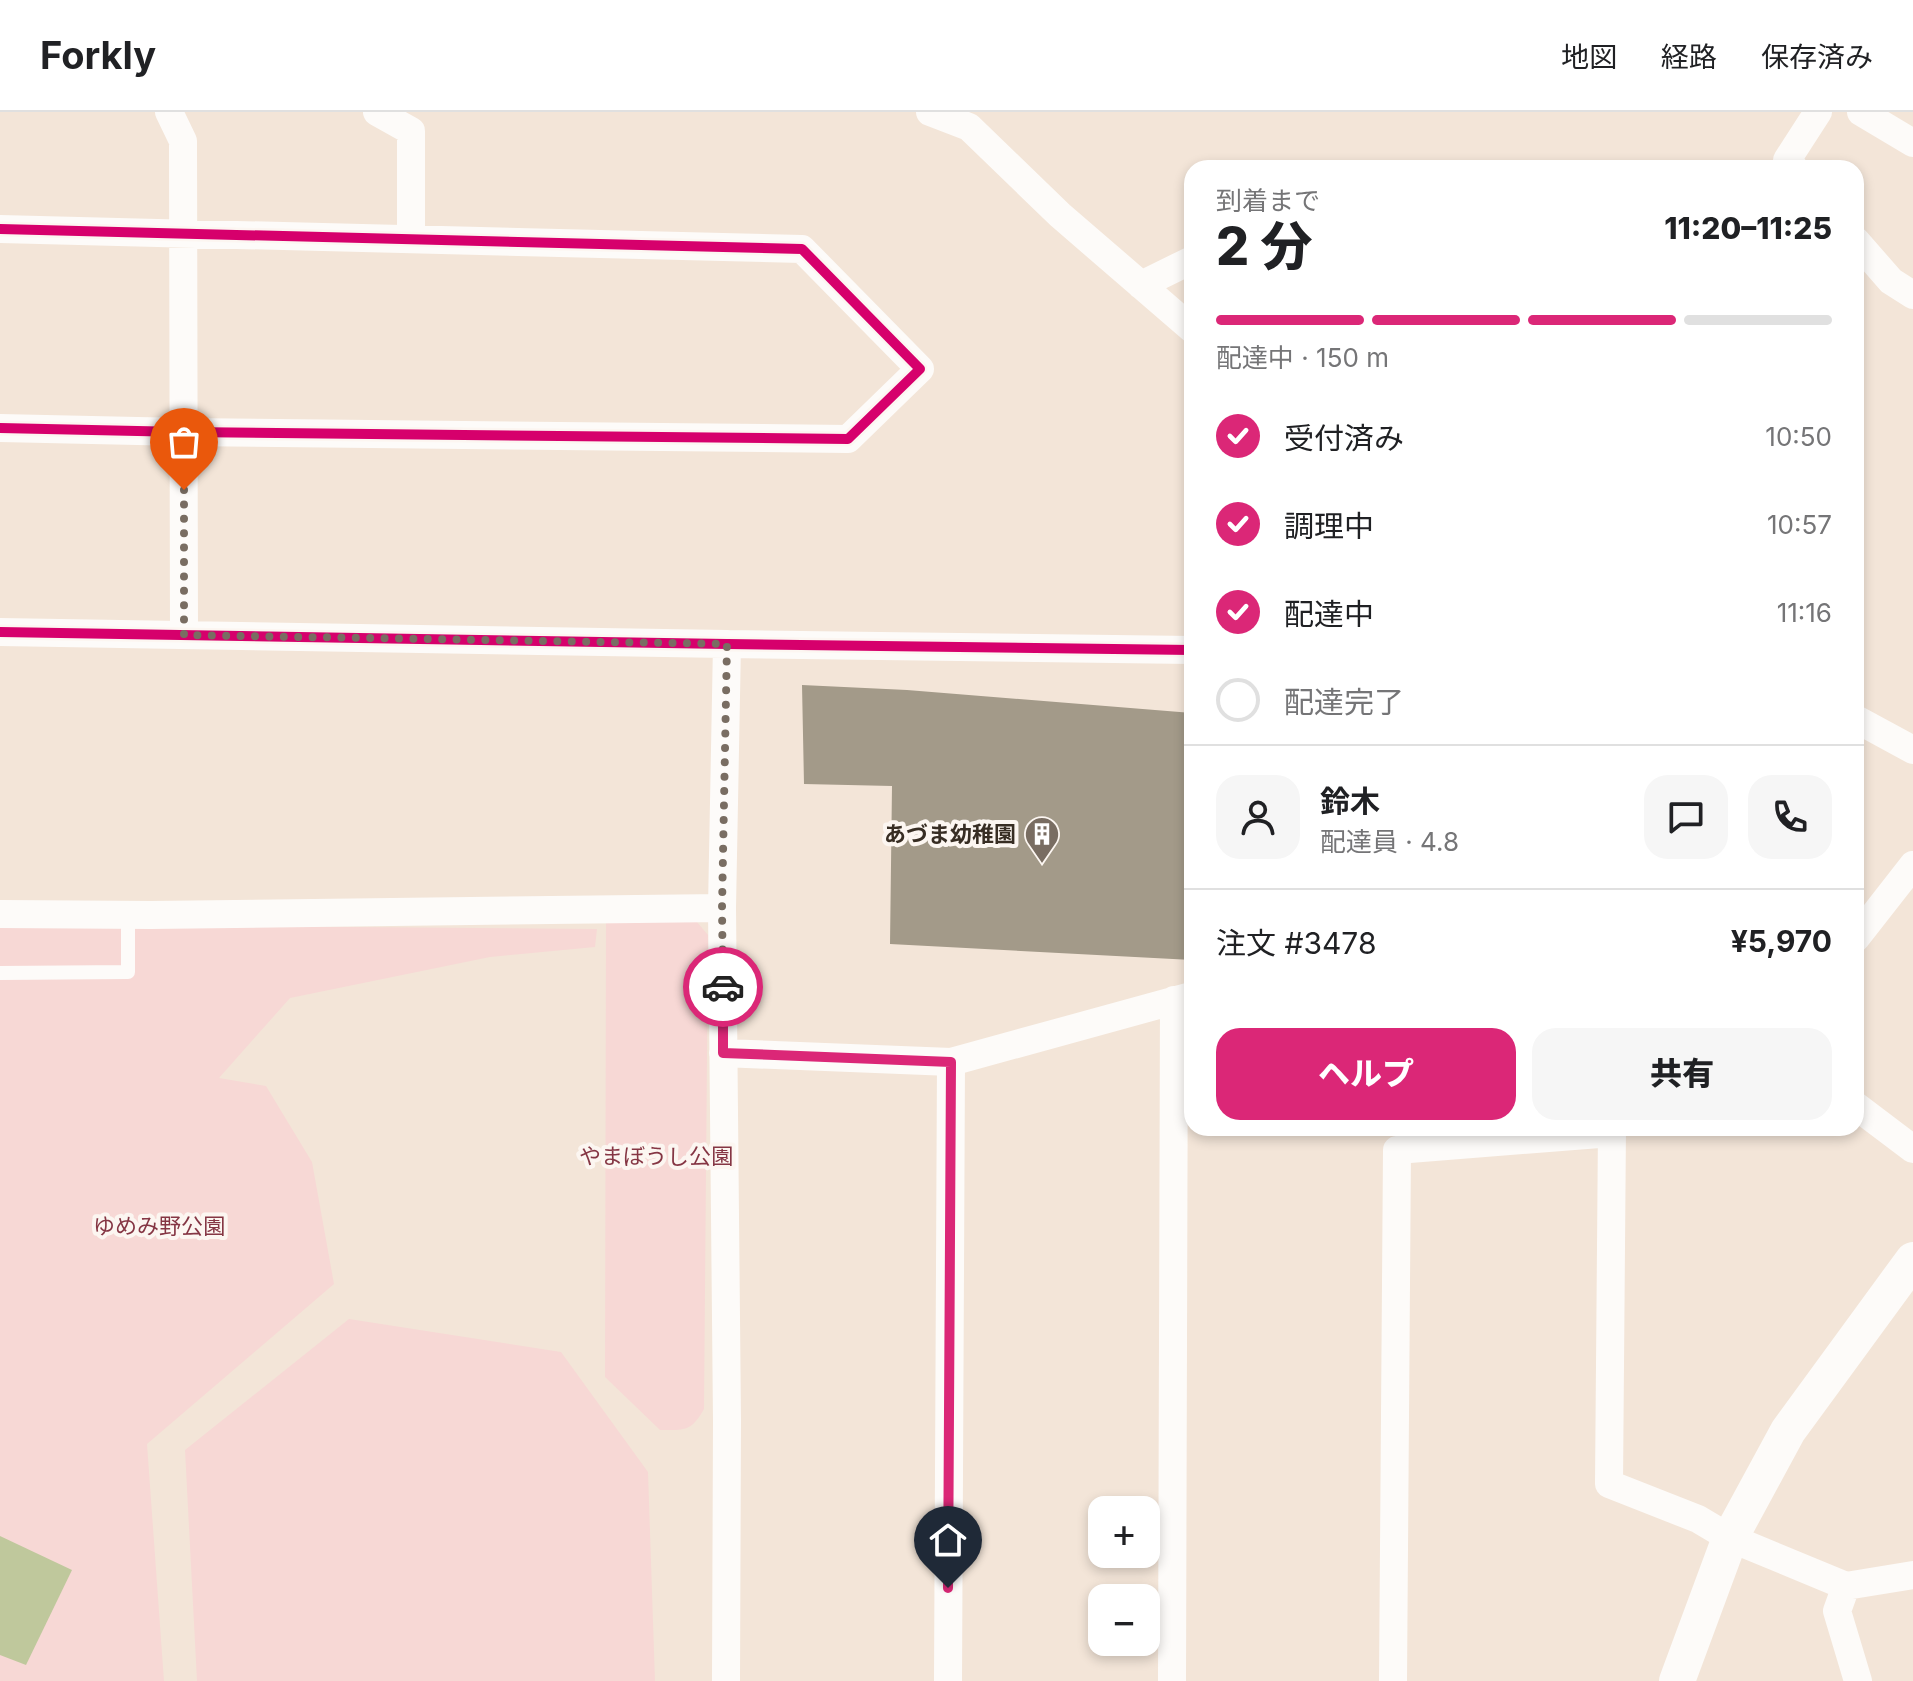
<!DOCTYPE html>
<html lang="ja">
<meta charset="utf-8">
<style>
body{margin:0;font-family:Inter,"Noto Sans JP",sans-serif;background:#f6f6f6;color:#202124;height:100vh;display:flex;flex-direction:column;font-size:30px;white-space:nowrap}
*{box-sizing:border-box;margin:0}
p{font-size:26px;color:#757577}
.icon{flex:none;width:44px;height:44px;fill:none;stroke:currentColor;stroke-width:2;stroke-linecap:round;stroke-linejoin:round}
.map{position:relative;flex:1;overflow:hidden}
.details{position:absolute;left:1184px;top:48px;width:680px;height:976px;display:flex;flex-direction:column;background:#fff;border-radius:24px;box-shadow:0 4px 12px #0003}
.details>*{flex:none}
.fabs{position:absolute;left:1088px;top:1384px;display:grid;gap:16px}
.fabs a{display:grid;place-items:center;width:72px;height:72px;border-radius:16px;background:#fff;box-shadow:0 4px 12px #0003;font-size:40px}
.pin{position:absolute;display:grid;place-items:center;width:68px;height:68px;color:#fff;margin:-82px -34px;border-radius:50% 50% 50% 0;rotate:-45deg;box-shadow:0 0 8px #0007}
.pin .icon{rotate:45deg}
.courier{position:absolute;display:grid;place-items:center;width:80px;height:80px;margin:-40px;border:6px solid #db2777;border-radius:50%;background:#fff;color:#222;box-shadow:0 2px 10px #0007}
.head em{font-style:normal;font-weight:800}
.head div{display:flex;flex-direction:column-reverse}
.head{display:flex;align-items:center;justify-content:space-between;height:136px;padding:0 32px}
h1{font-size:52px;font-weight:800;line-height:60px}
.bar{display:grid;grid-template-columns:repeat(4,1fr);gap:12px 8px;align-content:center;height:96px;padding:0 32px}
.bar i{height:10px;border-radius:6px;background:#e0e0e0}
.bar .selected{background:#db2777}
.bar p{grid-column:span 4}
.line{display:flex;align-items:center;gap:20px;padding:0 32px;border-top:2px solid #e0e0e0}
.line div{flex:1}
.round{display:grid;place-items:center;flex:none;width:84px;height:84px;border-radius:24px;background:#f6f6f6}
ol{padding:0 32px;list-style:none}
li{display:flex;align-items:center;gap:24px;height:88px}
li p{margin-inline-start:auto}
li .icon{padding:8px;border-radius:50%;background:#db2777;color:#fff;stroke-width:4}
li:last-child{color:#757577}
li i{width:44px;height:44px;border:4px solid #e0e0e0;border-radius:50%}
.primary-button{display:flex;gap:16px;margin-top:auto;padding:16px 32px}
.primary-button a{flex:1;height:92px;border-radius:24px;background:#db2777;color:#fff;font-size:32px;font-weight:800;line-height:92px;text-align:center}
.primary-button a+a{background:#f6f6f6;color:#202124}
header{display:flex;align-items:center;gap:48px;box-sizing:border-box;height:112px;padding:0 40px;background:#fff;border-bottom:2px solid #e0e0e0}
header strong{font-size:38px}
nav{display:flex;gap:44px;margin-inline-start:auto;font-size:28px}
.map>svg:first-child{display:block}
</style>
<header>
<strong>Forkly</strong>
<nav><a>地図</a><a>経路</a><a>保存済み</a></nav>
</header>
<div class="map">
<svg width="1913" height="1569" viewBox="0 0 1913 1569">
<rect width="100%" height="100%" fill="#f3e5d8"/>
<path fill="#f7d8d5" d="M606,808l91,2 11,13 -4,474c-13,23 -19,21 -44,21l-55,-53z
M0,812l597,5 -2,18 -105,10 -200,41 -71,80 47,8 46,76 22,122 -187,160 17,237h-164z
M349,1207l212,33 87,120 7,209h-458l-12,-231z"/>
<path fill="#bfc89c" d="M0,1424l72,34 -46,95 -26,-10z"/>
<path fill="#a39a89" d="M802,573l105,5 285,23v247l-302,-16 2,-158 -88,-2z"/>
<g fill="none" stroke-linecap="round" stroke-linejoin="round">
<path stroke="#fdfbf9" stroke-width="14" d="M0,861l128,-1v-58"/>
<path stroke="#fdfbf9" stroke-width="28" d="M169,0l14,29 1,494
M377,0l34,19v108
M930,0l39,15 91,88 132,114
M1861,0l52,31
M1794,56l-7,-8 31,-48
M0,117l802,20 118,120 -72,70 -665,-7 -183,-4
M1856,129l35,40 22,14
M1141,173l51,-25
M0,520l727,12 465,6
M1856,607l57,31
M0,802l151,1 571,-7
M1856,826l57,-73
M723,941l228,9 240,-66
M1856,994l57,43
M1612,1016l-3,356 89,35 32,19 116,48 67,-11
M1846,1474l-9,25 21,70
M726,1569l1,-261 -5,-512 5,-264
M948,1569l3,-619
M1172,1569l2,-681
M1393,1569l4,-531 215,-17"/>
<path stroke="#fdfbf9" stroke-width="36" d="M1677,1569l53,-143 58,-107 125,-171"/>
<g stroke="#fcf6f1" stroke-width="15">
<path id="cycleway" d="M0,117l802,20 118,120 -72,70 -665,-7 -183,-4
M0,520l727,12 465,6"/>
</g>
<use href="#cycleway" stroke="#d6006c" stroke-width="10"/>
</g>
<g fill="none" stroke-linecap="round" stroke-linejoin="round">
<path stroke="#796d62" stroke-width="8" stroke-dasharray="0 14.4" d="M184,378v145l543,9 -5,264 1,79"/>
<path stroke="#db2777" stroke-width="10" d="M723,875v66l228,9 -3,526"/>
</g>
<defs>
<g id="building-pin" transform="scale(1.8)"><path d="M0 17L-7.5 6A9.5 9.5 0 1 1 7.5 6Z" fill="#796d62" stroke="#fcf6f1"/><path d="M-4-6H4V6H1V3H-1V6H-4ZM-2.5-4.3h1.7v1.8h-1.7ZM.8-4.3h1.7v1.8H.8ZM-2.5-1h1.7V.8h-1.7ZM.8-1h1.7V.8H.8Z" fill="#fff"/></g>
</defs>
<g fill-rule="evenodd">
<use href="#building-pin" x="1042" y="722"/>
</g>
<g text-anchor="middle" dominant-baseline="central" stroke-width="8" stroke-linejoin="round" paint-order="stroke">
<g font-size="22" font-weight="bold" fill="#372d23" stroke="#fcf6f1" text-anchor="end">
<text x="1016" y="722">あづま幼稚園</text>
</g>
<g font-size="22" fill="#853644" stroke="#fcf6f1">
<text x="656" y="1044">やまぼうし公園</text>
<text x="159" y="1114">ゆめみ野公園</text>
</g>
</g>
</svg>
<div class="fabs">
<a>+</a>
<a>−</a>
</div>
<div class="pin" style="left:184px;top:378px;background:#ea580c"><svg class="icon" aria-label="bag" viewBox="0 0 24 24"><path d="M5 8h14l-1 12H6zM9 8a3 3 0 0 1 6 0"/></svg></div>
<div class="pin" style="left:948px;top:1476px;background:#1f2937"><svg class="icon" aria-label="home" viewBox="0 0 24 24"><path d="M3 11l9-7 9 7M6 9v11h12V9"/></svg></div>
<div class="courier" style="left:723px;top:875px"><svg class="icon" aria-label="car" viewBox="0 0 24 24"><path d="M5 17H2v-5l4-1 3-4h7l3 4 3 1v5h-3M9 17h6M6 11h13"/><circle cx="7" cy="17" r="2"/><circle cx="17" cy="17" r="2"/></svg></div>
<section class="details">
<div class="head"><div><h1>2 分</h1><p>到着まで</p></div><em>11:20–11:25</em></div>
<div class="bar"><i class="selected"></i><i class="selected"></i><i class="selected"></i><i></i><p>配達中 · 150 m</p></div>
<ol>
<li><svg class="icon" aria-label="check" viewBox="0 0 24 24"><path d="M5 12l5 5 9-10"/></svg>受付済み<p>10:50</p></li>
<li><svg class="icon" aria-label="check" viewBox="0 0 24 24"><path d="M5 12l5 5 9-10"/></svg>調理中<p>10:57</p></li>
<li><svg class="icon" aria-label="check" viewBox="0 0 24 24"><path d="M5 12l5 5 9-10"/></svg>配達中<p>11:16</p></li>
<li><i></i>配達完了</li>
</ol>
<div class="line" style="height:144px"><a class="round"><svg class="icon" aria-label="person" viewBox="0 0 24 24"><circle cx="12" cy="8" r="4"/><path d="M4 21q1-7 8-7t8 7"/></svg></a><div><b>鈴木</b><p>配達員 · 4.8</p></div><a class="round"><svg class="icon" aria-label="chat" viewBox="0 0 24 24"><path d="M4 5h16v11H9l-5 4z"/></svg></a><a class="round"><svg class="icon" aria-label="phone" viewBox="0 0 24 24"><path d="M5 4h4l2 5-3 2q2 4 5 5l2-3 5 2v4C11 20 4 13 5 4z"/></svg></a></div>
<div class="line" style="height:104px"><div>注文 #3478</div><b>¥5,970</b></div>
<div class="primary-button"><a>ヘルプ</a><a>共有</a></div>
</section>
</div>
